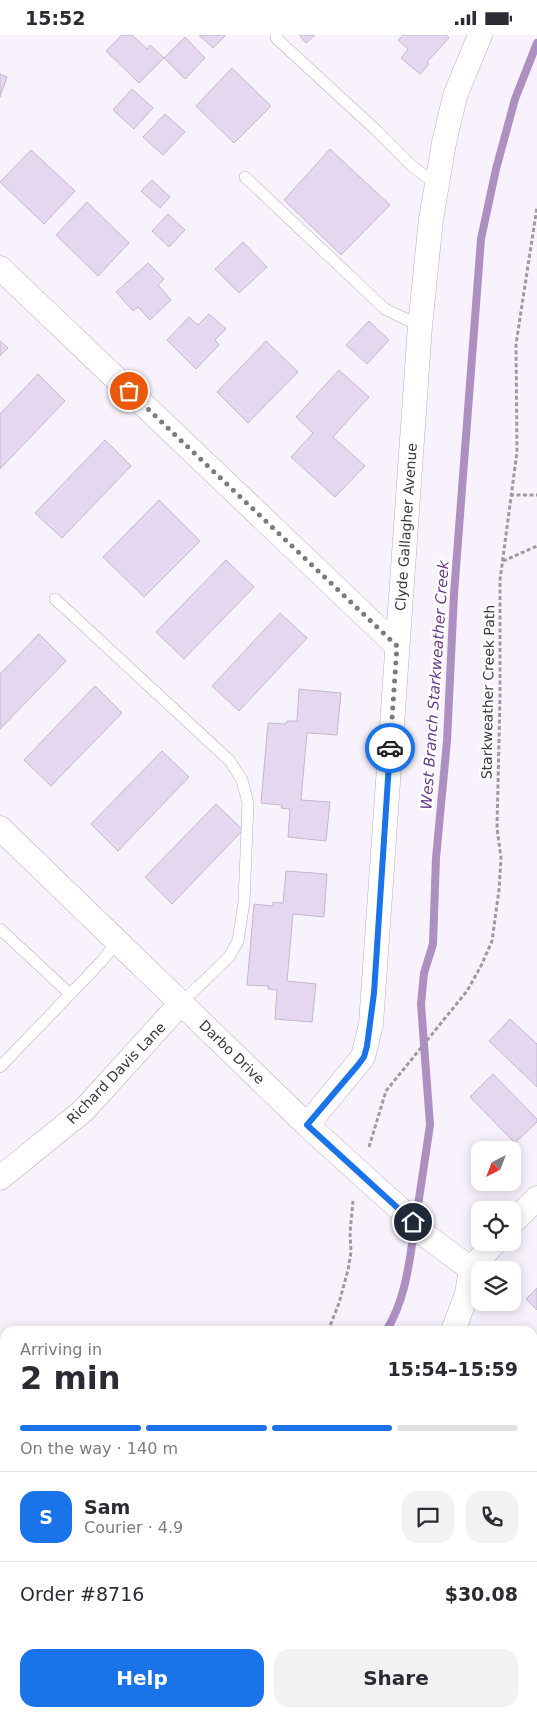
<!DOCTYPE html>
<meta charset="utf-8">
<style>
body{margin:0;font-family:"DejaVu Sans",sans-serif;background:#f2f2f3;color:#2b2b33;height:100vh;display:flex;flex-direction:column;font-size:19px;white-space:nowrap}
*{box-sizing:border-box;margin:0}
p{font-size:16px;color:#7c7c81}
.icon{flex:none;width:28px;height:28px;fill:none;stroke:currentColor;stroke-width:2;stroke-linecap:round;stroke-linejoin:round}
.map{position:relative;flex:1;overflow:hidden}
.side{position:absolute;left:0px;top:1291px;width:538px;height:391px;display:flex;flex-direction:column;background:#fff;border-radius:15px 15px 0 0;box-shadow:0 2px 12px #0003}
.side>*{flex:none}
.needle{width:32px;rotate:222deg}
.controls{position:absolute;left:471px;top:1106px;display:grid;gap:10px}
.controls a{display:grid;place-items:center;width:50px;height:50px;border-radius:10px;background:#fff;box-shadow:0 2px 12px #0003;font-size:25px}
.pin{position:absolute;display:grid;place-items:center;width:42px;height:42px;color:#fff;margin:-21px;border:2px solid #fff;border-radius:50%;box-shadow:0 1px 5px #0007}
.courier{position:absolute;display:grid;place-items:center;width:50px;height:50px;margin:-25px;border:4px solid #1a73e8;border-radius:50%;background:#fff;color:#222;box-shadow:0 1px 6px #0007}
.head em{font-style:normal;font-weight:700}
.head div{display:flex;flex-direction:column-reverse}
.head{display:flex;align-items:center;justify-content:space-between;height:85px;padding:0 20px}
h1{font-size:32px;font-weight:700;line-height:38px}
.bar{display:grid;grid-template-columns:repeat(4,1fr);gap:8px 5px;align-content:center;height:60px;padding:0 20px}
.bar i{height:6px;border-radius:4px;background:#e1e1e2}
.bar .active{background:#1a73e8}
.bar p{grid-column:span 4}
.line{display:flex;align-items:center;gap:12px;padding:0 20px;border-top:1px solid #e1e1e2}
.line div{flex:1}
.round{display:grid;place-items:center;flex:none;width:52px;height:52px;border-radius:15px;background:#f2f2f3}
.button{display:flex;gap:10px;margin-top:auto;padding:10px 20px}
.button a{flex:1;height:58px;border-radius:15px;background:#1a73e8;color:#fff;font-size:20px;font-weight:700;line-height:58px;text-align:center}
.button a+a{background:#f2f2f3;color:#2b2b33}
.status{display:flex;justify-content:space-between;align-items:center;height:35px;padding:0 25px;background:#fff;direction:ltr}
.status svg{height:14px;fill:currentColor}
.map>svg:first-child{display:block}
</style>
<div class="status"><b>15:52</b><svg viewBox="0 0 49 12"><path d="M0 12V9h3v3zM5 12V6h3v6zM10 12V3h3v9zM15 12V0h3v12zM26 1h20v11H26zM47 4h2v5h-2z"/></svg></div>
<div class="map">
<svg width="537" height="1682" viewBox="0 0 537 1682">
<rect width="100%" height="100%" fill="#f8f2fc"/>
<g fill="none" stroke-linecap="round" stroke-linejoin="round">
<path stroke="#ad8fc2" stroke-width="8" d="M416,1184l14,-94 -9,-121 3,-31 9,-29 3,-86 11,-117 7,-147 27,-355 15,-70 19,-70 22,-56
M386,1296c19,-30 23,-66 28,-100"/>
</g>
<path fill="#e6d7f1" stroke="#c6b7d1" d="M122,0h10l15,14 3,-4 14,13 -25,25 -33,-32z
M199,0h27l-13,13z
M299,0h16l-9,8z
M403,0h43l3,3 -22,24 2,2 -9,10 -19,-16 7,-9 -10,-9z
M185,2l20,21 -20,21 -21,-21z
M232,33l39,38 -37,37 -38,-37z
M0,39l7,3 -7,20z
M132,54l21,19 -19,21 -21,-19z
M165,79l20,18 -22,23 -20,-18z
M330,114l60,56 -49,50 -57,-55z
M31,115l44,41 -31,33 -44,-42z
M152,145l18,17 -10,11 -19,-17z
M87,167l42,41 -31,33 -42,-41z
M168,179l17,16 -16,17 -17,-16z
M243,207l24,25 -28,26 -24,-24z
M148,228l16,16 -6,6 13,15 -21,20 -12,-13 -5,4 -17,-19z
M209,279l17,15 -11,11 4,5 -23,24 -29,-29 22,-23 9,8z
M369,286l20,19 -22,24 -21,-19z
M0,306l8,7 -8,8z
M266,306l32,31 -50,51 -31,-31z
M339,335l30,27 -36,40 32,29 -30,31 -44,-40 22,-24 -17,-16z
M38,339l27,27 -65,68v-55z
M105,405l26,26 -69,72 -27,-25z
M159,465l41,41 -56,56 -41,-40z
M226,525l28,27 -70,72 -28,-27z
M280,578l27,25 -68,73 -27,-25z
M39,599l27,27 -66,68v-55z
M95,651l27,27 -71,73 -27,-26z
M299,654l42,4 -4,42 -30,-2 -6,67 29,2 -4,39 -38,-4 2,-28 -9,-1 1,-3 -21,-2 7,-80 18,1 1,-3h10z
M162,716l27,26 -71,74 -27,-27z
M216,769l27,26 -71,74 -27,-27z
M286,836l41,3 -3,43 -31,-3 -6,67 29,3 -4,38 -37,-3 2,-29 -9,-1v-3l-21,-1 7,-81 19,2v-4l10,1z
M510,984l27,25v43l-48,-46z
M493,1039l44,45v3l-22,21 -45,-46z
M537,1253v22l-11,-11z
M532,1325h5v31h-5z
M5,1331v104l-5,-38v-65z
M532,1405h5v62h-5z
M532,1585h5v17l-5,-1z"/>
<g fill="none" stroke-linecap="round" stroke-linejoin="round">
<g stroke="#baacc5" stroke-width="12">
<path id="service" d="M276,3l101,93 35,35 25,19
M245,142l140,132 35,17
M55,564l175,162 12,19 6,23 -4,99 -6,39 -9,16 -48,46
M0,894l70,65
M0,1032l101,-105 16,-20
M532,1379h5
M532,1485l5,1"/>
</g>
<g stroke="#baacc5" stroke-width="25">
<path id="minor" d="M0,233l397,378
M0,793l307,297 94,85 24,25 46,34
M307,1090l56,-68 8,-33 49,-698 11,-107 13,-76 11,-47 25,-61
M0,1143l84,-68 97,-107
M512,1188l25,-25
M453,1296l14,-37 4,-25 23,-26
M0,1521l5,-1"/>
</g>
<g stroke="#d4d3d5" stroke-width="29">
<path id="primary" d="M532,1538h5
M0,1592l5,-1
M532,1619h5
M0,1663l5,-1"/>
</g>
<path stroke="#9f99a4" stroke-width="3" stroke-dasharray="4 2.5" stroke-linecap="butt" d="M510,460h27
M503,526l34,-15
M369,1112l17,-56 81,-100 14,-25 11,-25 7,-51 2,-32 -4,-30 3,-131v-117l17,-128 -1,-108 21,-137
M328,1296l11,-28 9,-33 3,-18 -1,-19 3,-32
M306,1682l1,-4
M348,1682v-4"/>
<use href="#service" stroke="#fff" stroke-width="11"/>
<use href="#minor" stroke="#fff" stroke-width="24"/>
<use href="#primary" stroke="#efdffa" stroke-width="28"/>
</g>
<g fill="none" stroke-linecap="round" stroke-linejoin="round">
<path stroke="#7e7882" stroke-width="5" stroke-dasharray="0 9" d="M129,356l268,255 -7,102"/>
<path stroke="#1a73e8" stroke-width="6" d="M390,713l-16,245 -7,53 -3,11 -6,8 -51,60 106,97"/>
</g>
<g text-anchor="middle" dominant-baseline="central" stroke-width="4.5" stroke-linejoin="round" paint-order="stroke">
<g font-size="14" fill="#3c3641" stroke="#fff">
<text transform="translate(406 492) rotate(-86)">Clyde Gallagher Avenue</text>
<text transform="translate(488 657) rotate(-89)">Starkweather Creek Path</text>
<text transform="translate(232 1017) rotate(44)">Darbo Drive</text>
<text transform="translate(116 1038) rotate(-46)">Richard Davis Lane</text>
</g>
<g font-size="15" font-style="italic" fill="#6a3988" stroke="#fff">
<text transform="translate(435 650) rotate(-86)">West Branch Starkweather Creek</text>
</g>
</g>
</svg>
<div class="controls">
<a><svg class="needle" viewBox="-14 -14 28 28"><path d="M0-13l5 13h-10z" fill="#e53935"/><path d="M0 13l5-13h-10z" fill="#7c7c81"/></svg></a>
<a><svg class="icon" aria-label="locate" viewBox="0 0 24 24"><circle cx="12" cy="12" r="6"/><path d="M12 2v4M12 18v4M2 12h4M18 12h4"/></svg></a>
<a><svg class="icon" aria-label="layers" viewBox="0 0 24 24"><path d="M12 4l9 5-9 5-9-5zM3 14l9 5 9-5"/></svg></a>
</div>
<div class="pin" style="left:129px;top:356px;background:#ea580c"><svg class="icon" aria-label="bag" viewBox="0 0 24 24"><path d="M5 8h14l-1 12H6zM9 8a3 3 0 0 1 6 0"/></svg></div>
<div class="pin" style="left:413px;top:1187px;background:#1f2937"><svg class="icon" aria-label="home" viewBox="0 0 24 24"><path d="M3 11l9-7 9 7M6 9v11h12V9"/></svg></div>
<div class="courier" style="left:390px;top:713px"><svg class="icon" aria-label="car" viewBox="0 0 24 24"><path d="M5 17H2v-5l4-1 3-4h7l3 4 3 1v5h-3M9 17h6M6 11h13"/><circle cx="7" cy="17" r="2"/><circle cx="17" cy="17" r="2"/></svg></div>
<section class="side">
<div class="head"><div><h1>2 min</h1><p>Arriving in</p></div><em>15:54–15:59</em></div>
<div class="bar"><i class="active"></i><i class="active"></i><i class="active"></i><i></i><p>On the way · 140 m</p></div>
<div class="line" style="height:90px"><b class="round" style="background:#1a73e8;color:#fff">S</b><div><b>Sam</b><p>Courier · 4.9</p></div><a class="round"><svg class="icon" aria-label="chat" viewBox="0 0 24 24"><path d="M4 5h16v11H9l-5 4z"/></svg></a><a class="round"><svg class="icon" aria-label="phone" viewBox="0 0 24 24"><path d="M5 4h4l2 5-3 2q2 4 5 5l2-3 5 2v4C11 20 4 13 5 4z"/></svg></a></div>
<div class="line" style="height:65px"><div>Order #8716</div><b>$30.08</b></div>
<div class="button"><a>Help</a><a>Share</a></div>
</section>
</div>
